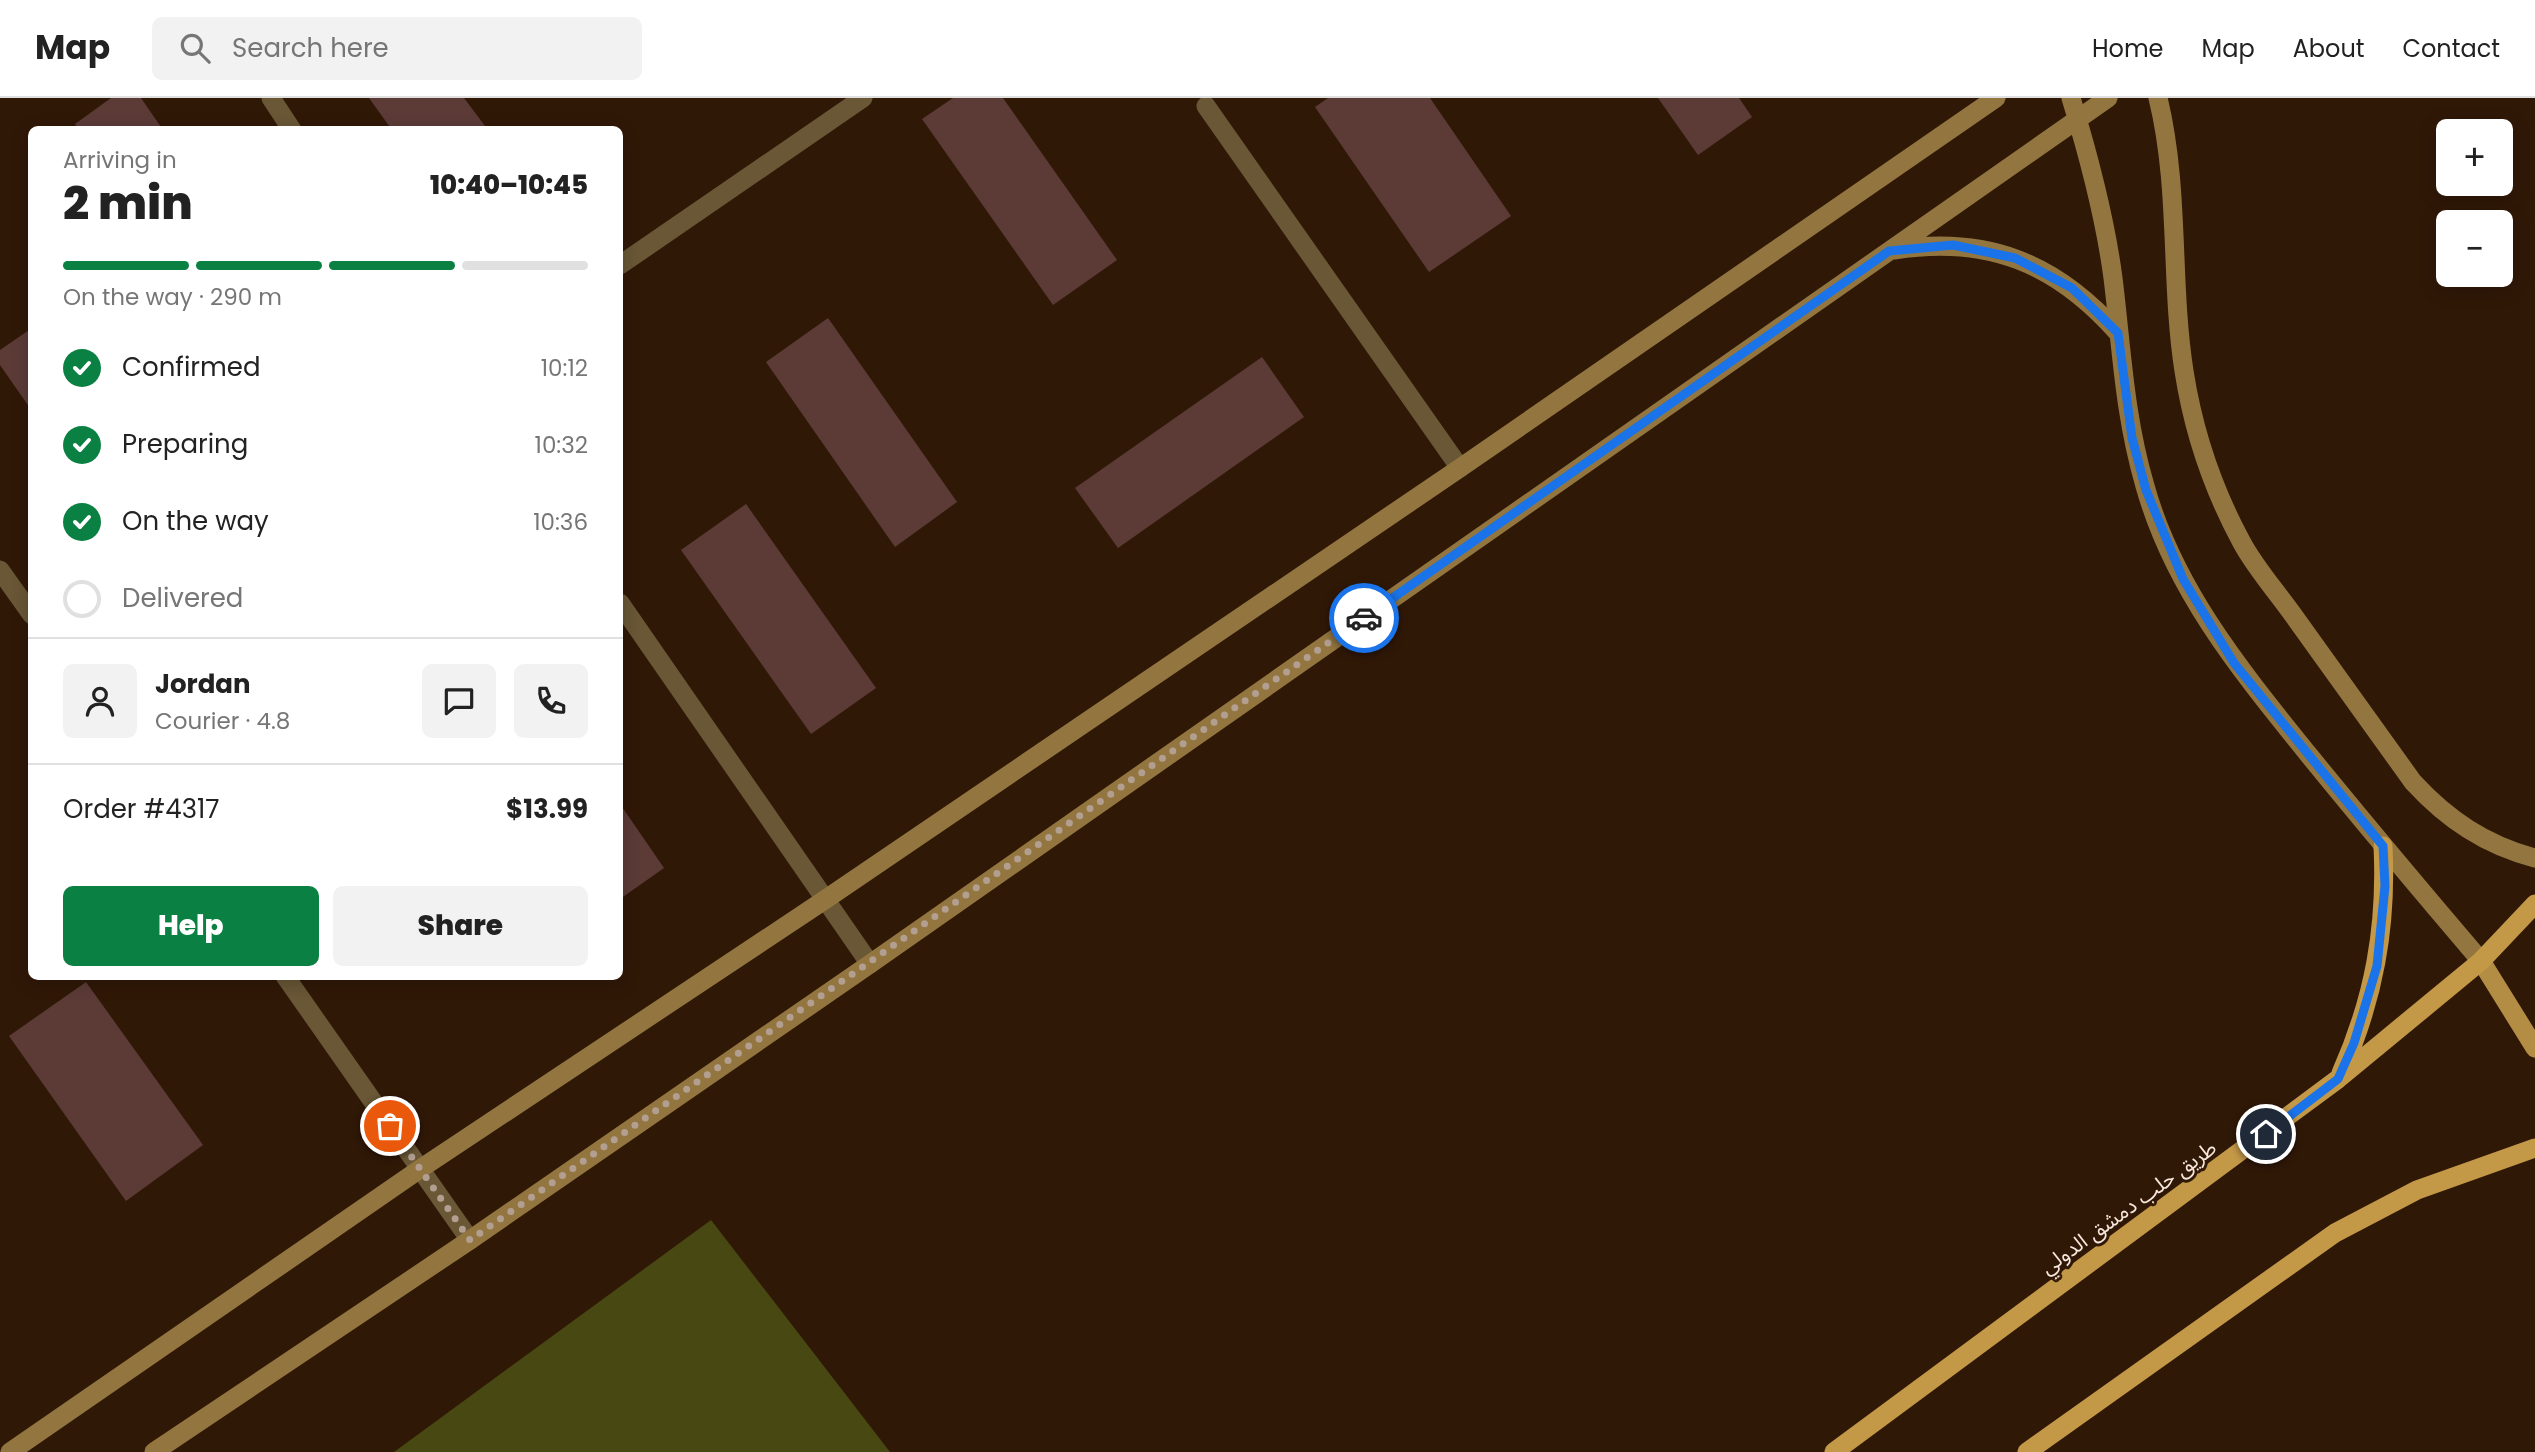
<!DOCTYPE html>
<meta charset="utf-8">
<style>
body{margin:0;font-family:Poppins,"Noto Sans Arabic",sans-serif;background:#f2f2f2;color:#222;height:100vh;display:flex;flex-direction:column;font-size:26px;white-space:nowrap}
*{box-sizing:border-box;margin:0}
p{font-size:23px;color:#767676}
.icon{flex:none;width:38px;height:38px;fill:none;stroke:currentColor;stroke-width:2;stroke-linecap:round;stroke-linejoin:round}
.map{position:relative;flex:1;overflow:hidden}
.drawer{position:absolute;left:28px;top:28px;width:595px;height:854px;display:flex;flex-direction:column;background:#fff;border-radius:10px;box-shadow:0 4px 18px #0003}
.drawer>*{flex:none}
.fabs{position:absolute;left:2436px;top:21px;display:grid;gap:14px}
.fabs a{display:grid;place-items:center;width:77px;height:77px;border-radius:10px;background:#fff;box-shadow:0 4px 18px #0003;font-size:35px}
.pin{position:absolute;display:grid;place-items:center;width:60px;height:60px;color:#fff;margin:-30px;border:4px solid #fff;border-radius:50%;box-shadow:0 2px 7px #0007}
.courier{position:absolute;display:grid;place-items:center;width:70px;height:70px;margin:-35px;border:5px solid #1a73e8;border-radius:50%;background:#fff;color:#222;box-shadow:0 2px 9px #0007}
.summary em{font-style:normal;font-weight:800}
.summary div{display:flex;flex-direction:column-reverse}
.summary{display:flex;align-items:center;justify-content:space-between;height:119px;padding:0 35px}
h1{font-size:46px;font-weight:800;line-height:52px}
.bar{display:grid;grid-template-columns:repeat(4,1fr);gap:10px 7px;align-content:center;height:84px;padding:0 35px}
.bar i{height:9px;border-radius:5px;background:#e0e0e0}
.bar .current{background:#0b8043}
.bar p{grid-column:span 4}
.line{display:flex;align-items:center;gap:18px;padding:0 35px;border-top:2px solid #e0e0e0}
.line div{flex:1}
.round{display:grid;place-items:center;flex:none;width:74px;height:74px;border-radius:10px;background:#f2f2f2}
ol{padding:0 35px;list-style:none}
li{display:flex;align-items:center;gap:21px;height:77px}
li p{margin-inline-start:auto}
li .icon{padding:7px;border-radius:50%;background:#0b8043;color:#fff;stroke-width:4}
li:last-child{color:#767676}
li i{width:38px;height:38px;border:4px solid #e0e0e0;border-radius:50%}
.action{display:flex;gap:14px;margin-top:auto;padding:14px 35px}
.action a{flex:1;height:80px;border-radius:10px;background:#0b8043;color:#fff;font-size:28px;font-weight:800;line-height:80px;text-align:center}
.action a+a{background:#f2f2f2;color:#222}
header{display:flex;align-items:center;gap:42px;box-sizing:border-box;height:98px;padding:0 35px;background:#fff;border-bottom:2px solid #e0e0e0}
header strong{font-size:33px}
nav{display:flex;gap:38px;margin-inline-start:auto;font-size:24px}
.search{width:490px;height:63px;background:#f2f2f2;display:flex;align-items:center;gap:18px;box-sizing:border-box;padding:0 24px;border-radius:10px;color:#767676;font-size:26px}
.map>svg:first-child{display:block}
</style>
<header>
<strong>Map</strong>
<div class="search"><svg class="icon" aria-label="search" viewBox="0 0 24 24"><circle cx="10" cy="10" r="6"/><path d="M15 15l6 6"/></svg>Search here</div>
<nav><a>Home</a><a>Map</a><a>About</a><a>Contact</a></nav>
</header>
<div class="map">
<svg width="2535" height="1354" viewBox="0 0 2535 1354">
<rect width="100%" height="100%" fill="#301807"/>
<path fill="#484813" d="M711,1122l179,232h-496z"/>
<path fill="#5c3b37" d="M111,0h30l22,32h-84l-4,-6z
M369,0h95l24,32h-96z
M953,0h50l114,162 -64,45 -131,-186z
M1328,0h102l81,118 -82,56 -114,-165z
M1658,0h81l13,19 -54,38z
M828,220l129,184 -62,45 -129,-185z
M32,230v83l-32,-46v-15z
M1262,259l42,60 -186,131 -43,-60z
M746,406l130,184 -65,46 -130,-184z
M620,706l44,64 -44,31z
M86,884l117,163 -77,56 -117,-165z"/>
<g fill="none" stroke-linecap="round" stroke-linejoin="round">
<path stroke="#695736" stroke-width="19" d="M271,0l21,32
M1206,8l254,362
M620,167l243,-167
M0,472l32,45
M620,505l250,361
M285,878l185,264"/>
<path stroke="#93763f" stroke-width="19" d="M2071,0c18,59 34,119 42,180 9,73 11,136 32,208 29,104 97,186 163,268 57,70 115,139 173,207
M2158,0c22,90 12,183 26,273 9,58 29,118 57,170 14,27 37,52 55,78 39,54 78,108 117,163 34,37 72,63 122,76
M1894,152c93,-15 162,13 224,83
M10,1354l410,-283 406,-270 634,-431 536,-370
M154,1354l316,-212 400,-276 1238,-866"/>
<path stroke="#b48d45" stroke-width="19" d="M2481,863l54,87"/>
<path stroke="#c39847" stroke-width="19" d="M2341,975c33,-74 46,-146 42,-227
M1834,1354l504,-373 143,-118 54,-57
M2027,1354l308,-219 82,-43 118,-42"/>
</g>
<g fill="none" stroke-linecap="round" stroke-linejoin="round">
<path stroke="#b29f91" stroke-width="7" stroke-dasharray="0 12.6" d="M390,1028l80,114 894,-622"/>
<path stroke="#1a73e8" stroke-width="9" d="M1364,520l525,-367 64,-6 62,13 57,30 46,45 14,105 14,52 37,89 51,84 149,183 2,40 -8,80 -23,77 -16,36 -72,55"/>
</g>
<g text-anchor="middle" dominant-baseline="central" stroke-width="6" stroke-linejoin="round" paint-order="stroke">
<g font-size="21" fill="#f8e7dc" stroke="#301807">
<text transform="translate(2128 1109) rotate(-36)">طريق حلب دمشق الدولي</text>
</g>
</g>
</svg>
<div class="fabs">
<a>+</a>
<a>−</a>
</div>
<div class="pin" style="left:390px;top:1028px;background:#ea580c"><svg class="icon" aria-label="bag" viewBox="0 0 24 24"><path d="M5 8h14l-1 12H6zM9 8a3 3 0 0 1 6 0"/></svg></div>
<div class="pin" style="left:2266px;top:1036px;background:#1f2937"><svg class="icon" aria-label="home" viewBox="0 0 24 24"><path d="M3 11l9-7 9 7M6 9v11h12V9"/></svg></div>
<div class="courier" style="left:1364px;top:520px"><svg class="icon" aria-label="car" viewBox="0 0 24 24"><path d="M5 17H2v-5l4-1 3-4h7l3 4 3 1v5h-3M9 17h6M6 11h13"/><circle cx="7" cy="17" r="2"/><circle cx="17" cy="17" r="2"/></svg></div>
<section class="drawer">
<div class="summary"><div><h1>2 min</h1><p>Arriving in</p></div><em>10:40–10:45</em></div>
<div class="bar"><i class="current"></i><i class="current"></i><i class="current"></i><i></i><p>On the way · 290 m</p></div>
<ol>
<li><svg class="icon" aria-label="check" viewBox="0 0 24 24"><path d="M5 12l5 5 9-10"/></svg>Confirmed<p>10:12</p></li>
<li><svg class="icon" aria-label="check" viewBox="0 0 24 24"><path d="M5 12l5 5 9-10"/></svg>Preparing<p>10:32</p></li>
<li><svg class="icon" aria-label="check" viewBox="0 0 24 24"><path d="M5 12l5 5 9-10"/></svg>On the way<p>10:36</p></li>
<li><i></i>Delivered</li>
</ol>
<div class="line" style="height:126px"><a class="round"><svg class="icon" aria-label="person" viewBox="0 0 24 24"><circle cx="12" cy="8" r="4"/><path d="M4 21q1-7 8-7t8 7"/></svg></a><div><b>Jordan</b><p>Courier · 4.8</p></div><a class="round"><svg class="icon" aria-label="chat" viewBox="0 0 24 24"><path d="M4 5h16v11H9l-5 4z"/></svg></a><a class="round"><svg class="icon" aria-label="phone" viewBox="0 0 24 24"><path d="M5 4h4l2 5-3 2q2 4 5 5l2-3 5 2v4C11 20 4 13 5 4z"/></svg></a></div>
<div class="line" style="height:91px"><div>Order #4317</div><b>$13.99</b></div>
<div class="action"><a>Help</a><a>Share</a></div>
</section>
</div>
